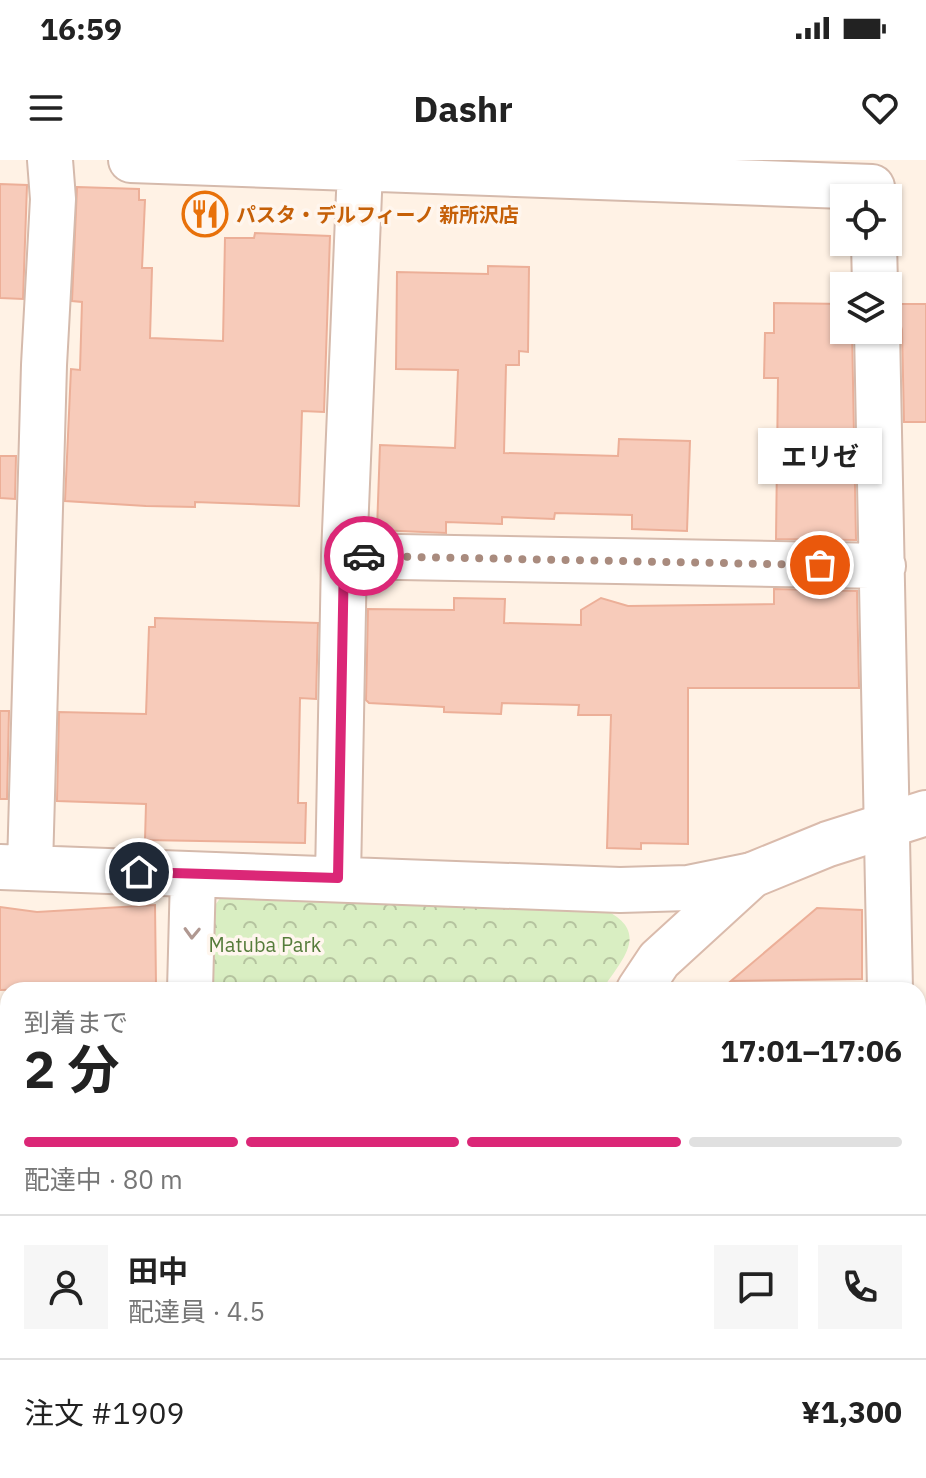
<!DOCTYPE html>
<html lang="ja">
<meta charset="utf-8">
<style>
body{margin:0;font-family:"IBM Plex Sans","Noto Sans JP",sans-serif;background:#f6f6f6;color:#222;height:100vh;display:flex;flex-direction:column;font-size:30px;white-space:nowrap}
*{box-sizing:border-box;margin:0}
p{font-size:26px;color:#767676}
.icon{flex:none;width:44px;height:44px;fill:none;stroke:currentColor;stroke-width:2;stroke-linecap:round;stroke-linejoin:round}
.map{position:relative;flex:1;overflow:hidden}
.drawer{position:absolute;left:0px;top:822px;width:926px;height:496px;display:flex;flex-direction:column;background:#fff;border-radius:24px 24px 0 0;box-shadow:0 2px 6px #0004}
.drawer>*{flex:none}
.buttons{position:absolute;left:830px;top:24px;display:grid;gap:16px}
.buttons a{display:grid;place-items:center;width:72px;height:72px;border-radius:0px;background:#fff;box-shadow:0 2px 6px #0004;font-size:40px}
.pin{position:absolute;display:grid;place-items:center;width:68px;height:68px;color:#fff;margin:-34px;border:4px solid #fff;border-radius:50%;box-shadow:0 2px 8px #0007}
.courier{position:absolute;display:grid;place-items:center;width:80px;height:80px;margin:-40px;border:6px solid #db2777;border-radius:50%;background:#fff;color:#222;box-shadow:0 2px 10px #0007}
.bubble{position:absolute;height:56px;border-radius:0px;background:#fff;box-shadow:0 2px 6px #0004;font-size:26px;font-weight:700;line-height:56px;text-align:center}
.summary em{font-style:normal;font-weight:700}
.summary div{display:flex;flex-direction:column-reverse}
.summary{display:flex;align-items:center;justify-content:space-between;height:136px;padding:0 24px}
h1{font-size:52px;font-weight:700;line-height:60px}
.bar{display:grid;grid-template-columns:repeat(4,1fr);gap:12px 8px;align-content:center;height:96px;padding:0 24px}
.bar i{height:10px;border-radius:6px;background:#e0e0e0}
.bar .on{background:#db2777}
.bar p{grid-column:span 4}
.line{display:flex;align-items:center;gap:20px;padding:0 24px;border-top:2px solid #e0e0e0}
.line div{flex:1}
.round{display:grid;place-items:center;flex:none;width:84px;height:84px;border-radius:0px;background:#f6f6f6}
.status{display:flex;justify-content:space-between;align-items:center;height:56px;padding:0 40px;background:#fff;direction:ltr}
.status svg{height:22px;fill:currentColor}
header{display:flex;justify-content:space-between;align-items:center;height:104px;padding:0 24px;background:#fff;font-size:36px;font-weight:700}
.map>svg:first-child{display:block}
</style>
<div class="status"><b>16:59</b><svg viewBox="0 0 49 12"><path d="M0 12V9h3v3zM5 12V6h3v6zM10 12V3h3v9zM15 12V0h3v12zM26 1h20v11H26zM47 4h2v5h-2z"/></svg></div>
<header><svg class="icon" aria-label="menu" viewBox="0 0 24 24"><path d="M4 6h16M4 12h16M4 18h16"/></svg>Dashr<svg class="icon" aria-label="heart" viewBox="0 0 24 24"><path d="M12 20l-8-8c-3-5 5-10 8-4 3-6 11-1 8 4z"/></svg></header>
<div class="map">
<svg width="926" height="1318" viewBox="0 0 926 1318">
<defs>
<pattern id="park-crowns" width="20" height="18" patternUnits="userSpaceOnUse" patternTransform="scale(2)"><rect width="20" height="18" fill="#d9eec2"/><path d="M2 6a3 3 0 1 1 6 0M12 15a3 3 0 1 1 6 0" fill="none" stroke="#b5c39f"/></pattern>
</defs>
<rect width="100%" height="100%" fill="#fff2e5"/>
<path fill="url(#park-crowns)" d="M221,737l380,11c52,23 21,51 1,82h-388l-1,-82z"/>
<path fill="#f7cbba" stroke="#ecaf98" stroke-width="2" d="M0,24l27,1 -4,114 -23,-1z
M77,27l62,2v11h6l-3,68h10l-2,70 73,3 2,-103h29l1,-5 75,3 -6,176 -22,-1 -3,95 -104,-4v5l-49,-1 -81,-5 6,-132 9,1 2,-68 -10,-1z
M488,106l41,1 -1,85 -9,-1v14h-13l-2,88 114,3 1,-17 71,2 -3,90 -55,-2v-14l-77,-2 -1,6 -52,-2v7l-56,-2v11l-69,-3 3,-85 75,3 3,-78 -62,-1 1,-97 91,2z
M774,143l70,1v26h8l4,210 -80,-1 2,-161h-14l1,-45h9z
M891,144h35v118h-22l-2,-92 -4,-14 -10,-8z
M0,296h16l-1,43 -15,-1z
M774,429l83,2 2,97h-171v156l-47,-1v6l-34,-1 4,-133h-33l1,-10 -77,-2 -1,11 -57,-2v-5l-75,-4 -3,-3 2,-91 86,1v-12l51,1 -1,24 77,2v-15l20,-12 27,8 146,-2z
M155,458l163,5 -2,76 -16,-1 -2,105h8l-1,40 -160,-3 1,-36 -89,-3 2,-89 87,2 3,-87h6z
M0,551h9l-2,88h-7z
M155,745l1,81 -156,4v-83l37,5z
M817,748l45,2v69l-131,2z"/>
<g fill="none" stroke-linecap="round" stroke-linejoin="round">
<g stroke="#d5baac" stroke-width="48">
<path id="street" d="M131,0l741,27
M874,82l1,44
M877,170l13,660
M344,396l539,10
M0,707l620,23 68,-2 64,-13
M30,707l14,-502 9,-166 -3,-39
M338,718l6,-322 16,-387
M190,830l3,-115
M0,1009h8
M900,1310v8
M178,1318v-8"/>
</g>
<g stroke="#dabbac" stroke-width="48">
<path id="secondary" d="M639,830l20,-30 93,-85 76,-31 98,-31
M513,1318l1,-8"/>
</g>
<use href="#street" stroke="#fff" stroke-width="44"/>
<use href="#secondary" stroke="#fff" stroke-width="44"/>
</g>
<defs><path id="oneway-chevron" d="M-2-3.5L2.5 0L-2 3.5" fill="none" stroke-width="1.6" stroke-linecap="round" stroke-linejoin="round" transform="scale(2)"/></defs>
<use stroke="#b09891" href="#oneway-chevron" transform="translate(192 773) rotate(92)"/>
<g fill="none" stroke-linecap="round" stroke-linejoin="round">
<path stroke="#a98b7e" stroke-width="8" stroke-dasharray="0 14.4" d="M364,396l456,9"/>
<path stroke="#db2777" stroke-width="10" d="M139,712l199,6 6,-322h20"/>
</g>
<defs>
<g id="restaurant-ring" transform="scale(2.3)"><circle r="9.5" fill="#fff6ee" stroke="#e8710a" stroke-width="1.5"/><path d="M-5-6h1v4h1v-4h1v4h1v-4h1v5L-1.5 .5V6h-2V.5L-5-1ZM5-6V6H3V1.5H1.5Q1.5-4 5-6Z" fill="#e8710a"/></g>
</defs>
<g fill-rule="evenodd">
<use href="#restaurant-ring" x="205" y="54"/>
</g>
<g text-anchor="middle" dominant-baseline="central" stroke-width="7" stroke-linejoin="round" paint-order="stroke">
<g font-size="20" font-weight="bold" fill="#c56008" stroke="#fff6ee" text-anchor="start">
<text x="236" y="54">パスタ・デルフィーノ 新所沢店</text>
</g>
<g font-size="20" fill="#567c3b" stroke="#fff6ee">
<text x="265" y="784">Matuba Park</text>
</g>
</g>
</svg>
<div class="buttons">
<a><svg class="icon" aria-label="locate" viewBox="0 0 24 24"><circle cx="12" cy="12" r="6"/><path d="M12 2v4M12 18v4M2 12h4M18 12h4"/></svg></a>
<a><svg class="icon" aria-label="layers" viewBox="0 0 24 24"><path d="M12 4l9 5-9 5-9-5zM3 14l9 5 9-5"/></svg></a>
</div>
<div class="pin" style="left:820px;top:405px;background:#ea580c"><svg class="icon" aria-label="bag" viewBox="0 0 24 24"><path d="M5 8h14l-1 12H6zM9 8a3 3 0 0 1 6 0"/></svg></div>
<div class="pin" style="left:139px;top:712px;background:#1f2937"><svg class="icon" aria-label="home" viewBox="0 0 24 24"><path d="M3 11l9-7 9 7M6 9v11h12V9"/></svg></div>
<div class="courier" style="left:364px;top:396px"><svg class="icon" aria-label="car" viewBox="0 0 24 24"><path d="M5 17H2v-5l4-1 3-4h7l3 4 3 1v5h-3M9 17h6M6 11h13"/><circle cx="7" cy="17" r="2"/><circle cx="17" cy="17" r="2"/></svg></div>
<div class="bubble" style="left:758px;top:268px;width:124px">エリゼ</div>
<section class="drawer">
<div class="summary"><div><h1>2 分</h1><p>到着まで</p></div><em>17:01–17:06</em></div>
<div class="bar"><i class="on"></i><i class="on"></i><i class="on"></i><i></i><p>配達中 · 80 m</p></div>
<div class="line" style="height:144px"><a class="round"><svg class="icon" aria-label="person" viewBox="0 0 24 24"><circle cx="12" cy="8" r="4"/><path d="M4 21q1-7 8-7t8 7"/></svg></a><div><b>田中</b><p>配達員 · 4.5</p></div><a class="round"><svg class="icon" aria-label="chat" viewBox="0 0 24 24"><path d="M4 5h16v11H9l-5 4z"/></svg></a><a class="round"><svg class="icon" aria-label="phone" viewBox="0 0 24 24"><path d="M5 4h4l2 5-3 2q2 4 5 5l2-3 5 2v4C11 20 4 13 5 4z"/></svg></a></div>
<div class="line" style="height:104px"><div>注文 #1909</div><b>¥1,300</b></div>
</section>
</div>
